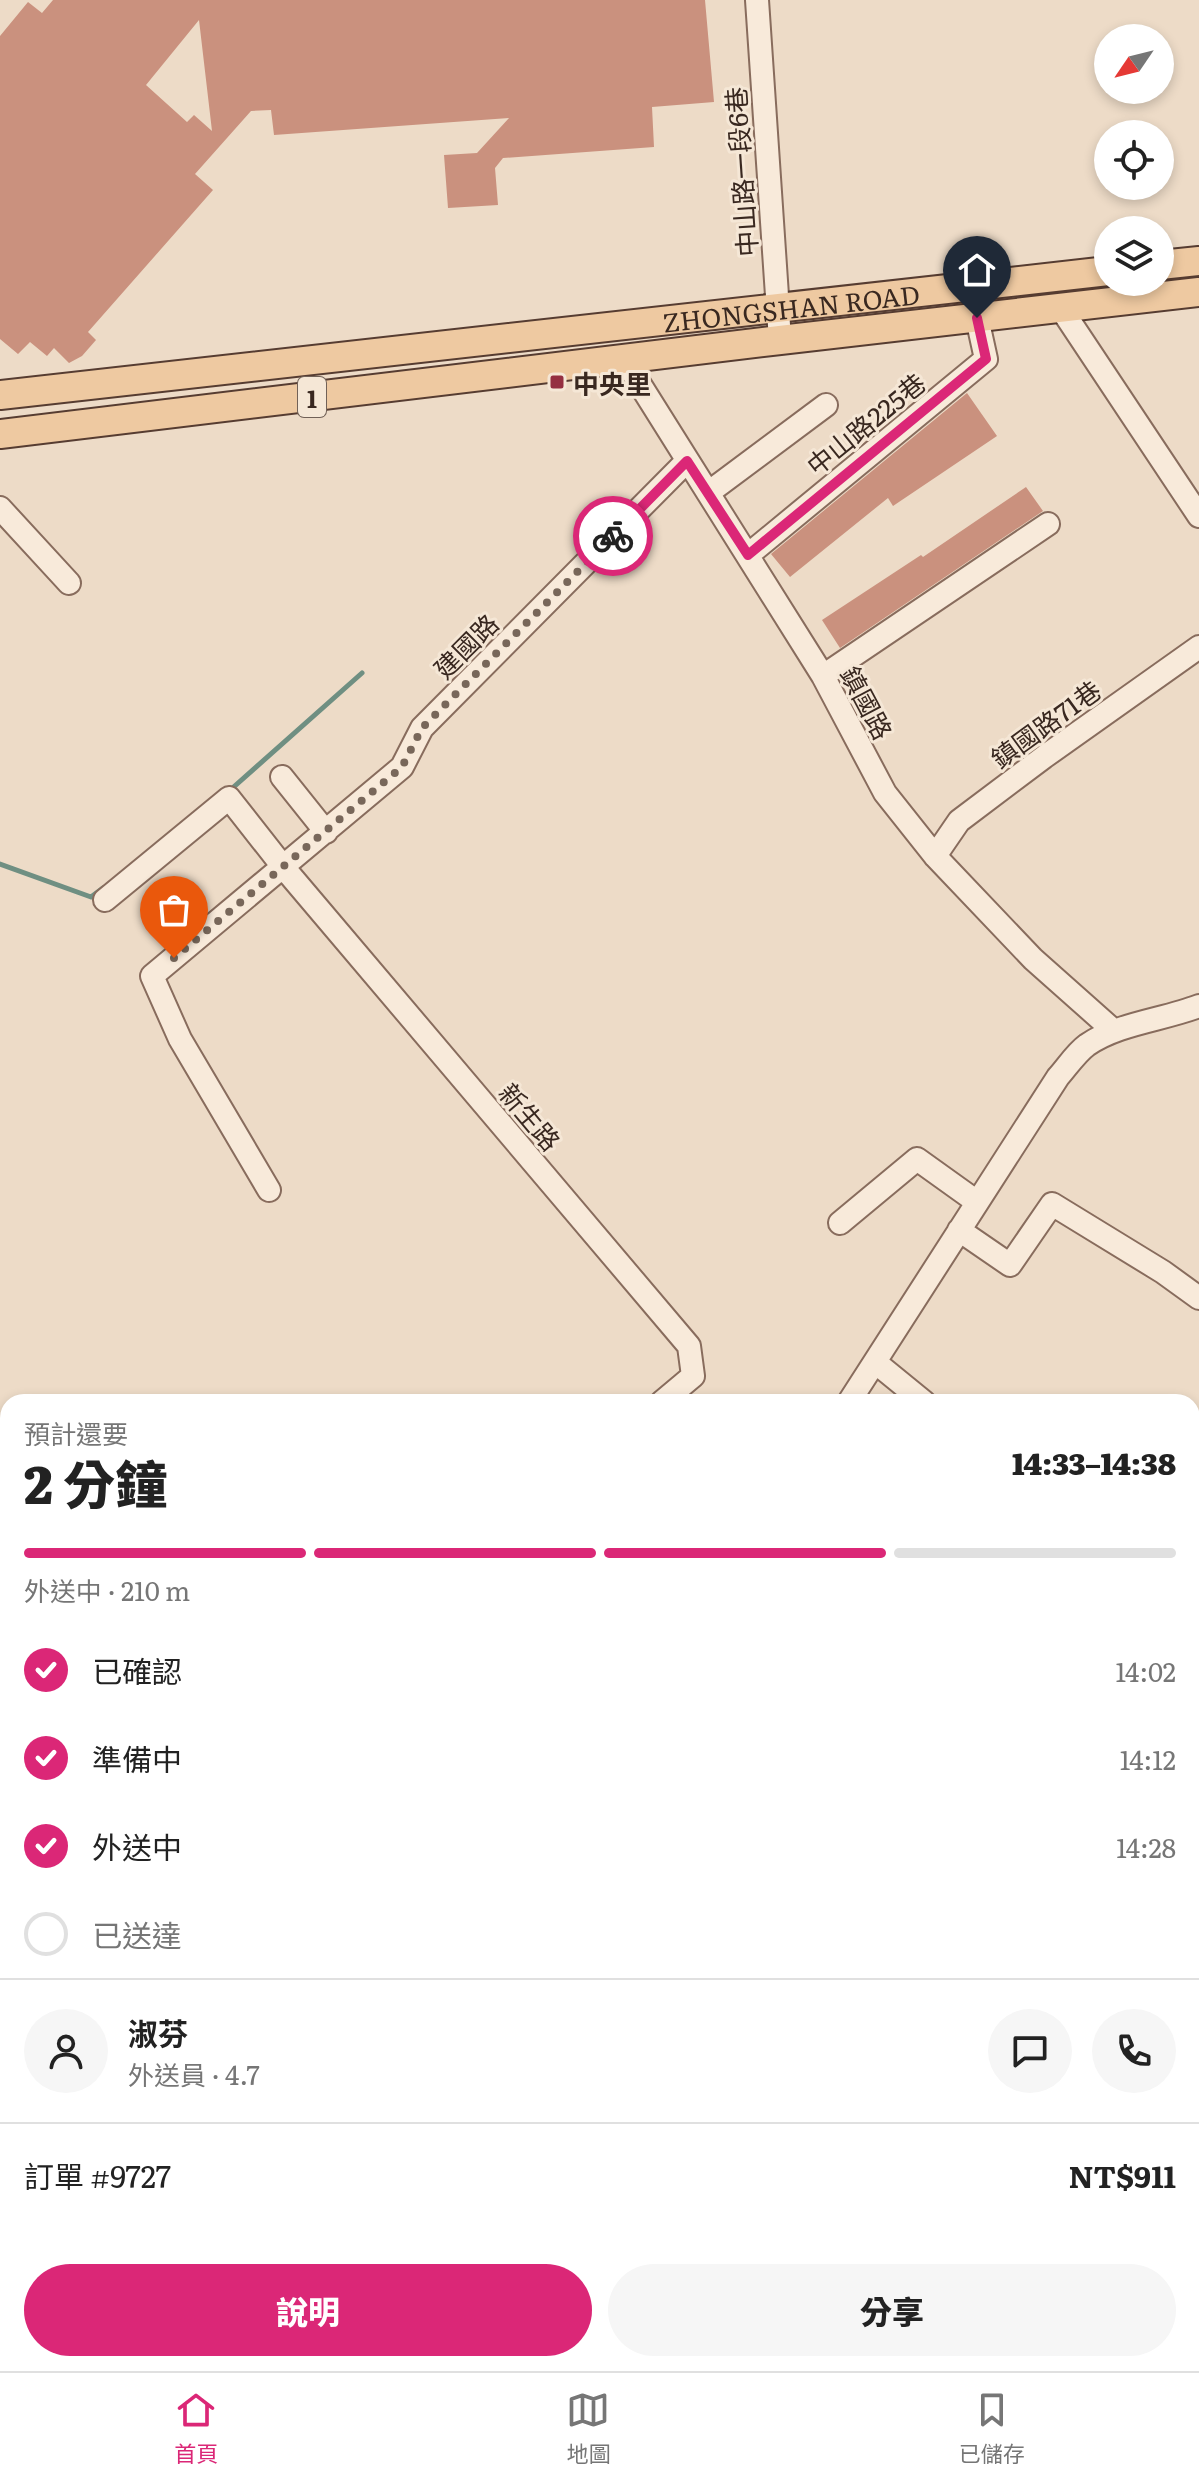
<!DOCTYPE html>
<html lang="zh-TW">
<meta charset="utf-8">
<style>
body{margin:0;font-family:Literata,"Noto Sans TC",serif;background:#f6f6f6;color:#222;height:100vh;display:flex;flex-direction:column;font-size:30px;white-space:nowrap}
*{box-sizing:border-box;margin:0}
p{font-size:26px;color:#767676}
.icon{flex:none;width:44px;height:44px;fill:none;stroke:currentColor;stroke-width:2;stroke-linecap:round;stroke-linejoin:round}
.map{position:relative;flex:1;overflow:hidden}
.details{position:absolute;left:0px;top:1394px;width:1200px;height:978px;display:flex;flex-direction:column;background:#fff;border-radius:24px 24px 0 0;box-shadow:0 4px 12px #0003}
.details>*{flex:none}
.needle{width:52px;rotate:235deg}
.tools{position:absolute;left:1094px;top:24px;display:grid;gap:16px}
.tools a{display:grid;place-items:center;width:80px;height:80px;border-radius:50%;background:#fff;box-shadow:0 4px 12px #0003;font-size:40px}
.pin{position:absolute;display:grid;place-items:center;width:68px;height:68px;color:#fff;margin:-82px -34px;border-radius:50% 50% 50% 0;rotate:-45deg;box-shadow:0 0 8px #0007}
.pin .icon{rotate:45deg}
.courier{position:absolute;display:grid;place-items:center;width:80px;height:80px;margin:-40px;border:6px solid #db2777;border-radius:50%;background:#fff;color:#222;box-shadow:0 2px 10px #0007}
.summary em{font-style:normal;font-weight:800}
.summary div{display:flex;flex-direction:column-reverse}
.summary{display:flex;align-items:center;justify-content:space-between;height:136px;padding:0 24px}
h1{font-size:52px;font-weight:800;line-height:60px}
.bar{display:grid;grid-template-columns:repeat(4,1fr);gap:12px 8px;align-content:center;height:96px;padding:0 24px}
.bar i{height:10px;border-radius:6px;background:#e0e0e0}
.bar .on{background:#db2777}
.bar p{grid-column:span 4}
.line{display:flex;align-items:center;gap:20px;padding:0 24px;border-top:2px solid #e0e0e0}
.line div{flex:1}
.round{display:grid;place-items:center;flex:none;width:84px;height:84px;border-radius:42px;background:#f6f6f6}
ol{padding:0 24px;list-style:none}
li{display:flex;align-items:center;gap:24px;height:88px}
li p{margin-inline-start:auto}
li .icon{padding:8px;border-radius:50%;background:#db2777;color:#fff;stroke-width:4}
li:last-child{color:#767676}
li i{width:44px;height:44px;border:4px solid #e0e0e0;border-radius:50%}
.action{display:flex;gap:16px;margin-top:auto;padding:16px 24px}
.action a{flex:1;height:92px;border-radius:48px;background:#db2777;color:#fff;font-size:32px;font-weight:800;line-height:92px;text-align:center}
.action a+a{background:#f6f6f6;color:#222}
.tab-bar{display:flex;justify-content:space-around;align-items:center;height:112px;border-top:2px solid #e0e0e0;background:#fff;font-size:22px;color:#767676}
.tab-bar a{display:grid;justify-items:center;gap:4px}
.tab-bar .on{color:#db2777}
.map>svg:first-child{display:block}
</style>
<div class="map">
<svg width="1199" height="2371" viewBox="0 0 1199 2371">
<rect width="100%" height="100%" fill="#eddbc7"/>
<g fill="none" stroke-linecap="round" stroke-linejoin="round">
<path stroke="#6f8f82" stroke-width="5" d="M228,792l134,-119
M0,864l91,33 12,-9"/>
</g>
<path fill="#ca917e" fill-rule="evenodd" d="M53,0h652l9,102 -62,5 2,40 -151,11 -8,10 3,37 -50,3 -4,-53 33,-2 32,-35 -235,17 -3,-25 -20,1 -56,63 18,16 -125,142 8,8 -14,16 -13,7 -15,-15 -7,8 -17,-14 -12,12 -18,-15v-303l28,-34 14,11zM199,20l13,111 -18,-16 -7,7 -41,-37z
M967,393l30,43 -104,70 -5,-8 -98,79 -19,-23z
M1026,487l17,24 -203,137 -18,-28 99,-65 2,2z"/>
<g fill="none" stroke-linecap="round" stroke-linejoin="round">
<g stroke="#886c5d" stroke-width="26">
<path id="minor" d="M757,0l23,340
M1060,307l139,209
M624,359l199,317 62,117 50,63 98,103 81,72
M708,493l118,-88
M0,508l69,75
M748,555l238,-196 -9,-41
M823,676l225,-152
M282,777l44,55
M935,856l24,-35 85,-64 155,-110
M105,900l124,-102 55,70 405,478 4,30 -31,26
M269,1190l-89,-151 -28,-63 250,-209 20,-39 265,-267
M840,1223l77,-64 60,43
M959,1230l51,35 42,-61 111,68 36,26
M875,1362l49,40
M849,1402l209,-325c9,-10 18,-24 29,-32 32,-22 76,-25 112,-39
M0,1625l8,-4
M1192,1634l7,7
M1192,2119l7,3
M0,2139l8,-4
M280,2364l1,7
M448,2364l16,7
M701,2364l5,7
M1058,2364v7
M621,2371l2,-7"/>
</g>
<g stroke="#563c31" stroke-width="32">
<g id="major">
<path d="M1160,265l39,-4"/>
<path id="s1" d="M0,395l1108,-124"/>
<path d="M0,434l780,-94 419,-48"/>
</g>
</g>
<use href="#minor" stroke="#f8eada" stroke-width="22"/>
<use href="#major" stroke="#eec9a1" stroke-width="28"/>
</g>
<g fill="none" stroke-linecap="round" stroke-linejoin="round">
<path stroke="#78675a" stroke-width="8" stroke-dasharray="0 14.4" d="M174,958l228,-191 20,-39 191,-192"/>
<path stroke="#db2777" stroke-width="10" d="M613,536l74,-75 61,94 238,-196 -9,-41"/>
</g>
<rect fill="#952f41" stroke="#f5e7d6" stroke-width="3" x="549" y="374" width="16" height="16" rx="4"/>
<g text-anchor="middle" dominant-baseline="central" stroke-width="6" stroke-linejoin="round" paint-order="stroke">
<rect fill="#f5e7d6" stroke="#716157" stroke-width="2" x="298" y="377" width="28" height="40" rx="6"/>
<g font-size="24" font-weight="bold" fill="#392820">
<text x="312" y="397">1</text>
</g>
<g font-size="26" fill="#392820" stroke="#f5e7d6">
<text transform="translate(740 172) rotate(-94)">中山路一段6巷</text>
<text stroke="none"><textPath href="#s1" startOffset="796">ZHONGSHAN ROAD</textPath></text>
<text transform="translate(865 423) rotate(-39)">中山路225巷</text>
<text transform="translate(465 645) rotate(-45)">建國路</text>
<text transform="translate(868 702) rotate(62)">鎮國路</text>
<text transform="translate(1045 723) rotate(-36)">鎮國路71巷</text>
<text transform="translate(531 1116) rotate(50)">新生路</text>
</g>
<g font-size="26" font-weight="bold" fill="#392820" stroke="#f5e7d6" text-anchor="start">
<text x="573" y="382">中央里</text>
</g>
</g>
</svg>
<div class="tools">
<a><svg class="needle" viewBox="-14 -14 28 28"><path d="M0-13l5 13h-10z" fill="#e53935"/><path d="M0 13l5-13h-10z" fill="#767676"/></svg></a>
<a><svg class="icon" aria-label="locate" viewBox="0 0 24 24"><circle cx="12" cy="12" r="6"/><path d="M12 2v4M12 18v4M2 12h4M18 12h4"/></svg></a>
<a><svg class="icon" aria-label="layers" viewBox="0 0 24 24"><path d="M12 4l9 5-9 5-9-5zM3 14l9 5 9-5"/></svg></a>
</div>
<div class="pin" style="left:174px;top:958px;background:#ea580c"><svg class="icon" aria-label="bag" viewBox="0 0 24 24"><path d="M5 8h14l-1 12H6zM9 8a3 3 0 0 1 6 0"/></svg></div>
<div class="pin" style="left:977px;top:318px;background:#1f2937"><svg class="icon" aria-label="home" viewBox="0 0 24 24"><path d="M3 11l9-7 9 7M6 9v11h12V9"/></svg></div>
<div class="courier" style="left:613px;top:536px"><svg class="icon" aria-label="bike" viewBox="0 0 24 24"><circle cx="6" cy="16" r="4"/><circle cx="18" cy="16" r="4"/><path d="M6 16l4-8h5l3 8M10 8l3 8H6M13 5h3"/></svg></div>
<section class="details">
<div class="summary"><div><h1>2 分鐘</h1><p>預計還要</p></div><em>14:33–14:38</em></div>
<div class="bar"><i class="on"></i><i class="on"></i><i class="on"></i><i></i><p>外送中 · 210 m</p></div>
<ol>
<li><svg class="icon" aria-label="check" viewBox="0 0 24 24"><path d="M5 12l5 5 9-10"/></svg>已確認<p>14:02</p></li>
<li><svg class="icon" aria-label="check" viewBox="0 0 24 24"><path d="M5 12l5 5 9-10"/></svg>準備中<p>14:12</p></li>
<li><svg class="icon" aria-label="check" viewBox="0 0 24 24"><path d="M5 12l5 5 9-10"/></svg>外送中<p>14:28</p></li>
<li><i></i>已送達</li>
</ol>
<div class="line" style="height:144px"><a class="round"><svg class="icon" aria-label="person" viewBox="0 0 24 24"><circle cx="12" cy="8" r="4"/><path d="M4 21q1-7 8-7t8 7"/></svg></a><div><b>淑芬</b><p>外送員 · 4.7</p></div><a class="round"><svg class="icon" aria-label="chat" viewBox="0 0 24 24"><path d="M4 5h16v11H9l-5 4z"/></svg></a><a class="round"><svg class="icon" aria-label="phone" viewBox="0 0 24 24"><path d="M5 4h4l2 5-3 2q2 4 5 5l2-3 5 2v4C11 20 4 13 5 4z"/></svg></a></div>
<div class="line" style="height:104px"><div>訂單 #9727</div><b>NT$911</b></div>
<div class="action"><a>說明</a><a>分享</a></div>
</section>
</div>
<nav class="tab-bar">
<a class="on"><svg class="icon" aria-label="home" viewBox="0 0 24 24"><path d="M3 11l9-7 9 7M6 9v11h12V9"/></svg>首頁</a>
<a><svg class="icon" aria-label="map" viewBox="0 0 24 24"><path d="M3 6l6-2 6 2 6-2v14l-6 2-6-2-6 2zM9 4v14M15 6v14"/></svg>地圖</a>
<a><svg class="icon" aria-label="saved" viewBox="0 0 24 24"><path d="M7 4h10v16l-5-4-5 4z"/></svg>已儲存</a>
</nav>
